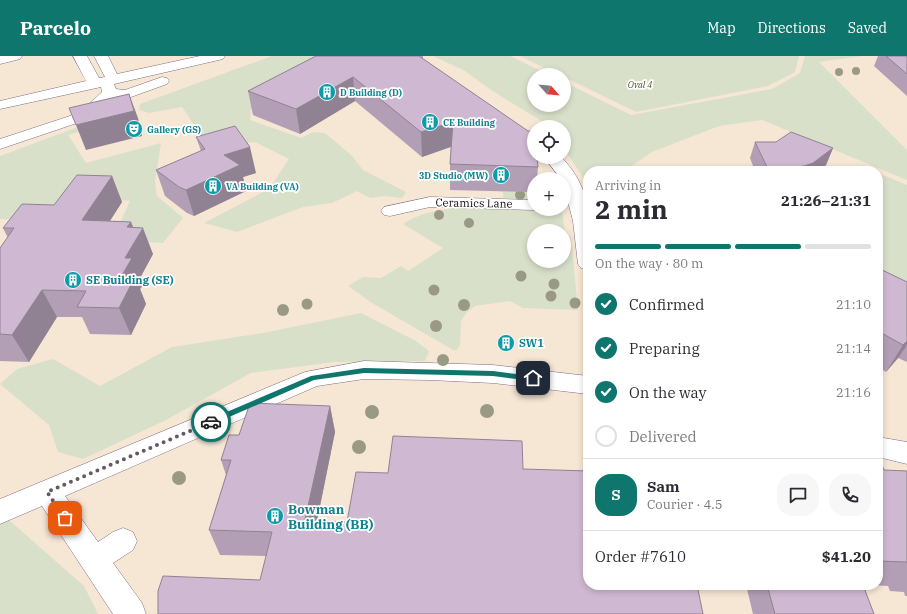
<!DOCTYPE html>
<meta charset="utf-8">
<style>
body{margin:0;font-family:"IBM Plex Serif",serif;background:#f7f7f7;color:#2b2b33;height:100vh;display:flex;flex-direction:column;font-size:15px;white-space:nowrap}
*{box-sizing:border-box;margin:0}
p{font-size:13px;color:#7c7c81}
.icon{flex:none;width:22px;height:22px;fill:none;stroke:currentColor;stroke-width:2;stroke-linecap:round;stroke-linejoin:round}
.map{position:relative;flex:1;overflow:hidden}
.drawer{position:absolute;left:583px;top:110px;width:300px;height:424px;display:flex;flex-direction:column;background:#fff;border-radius:16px;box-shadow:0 2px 6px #0003}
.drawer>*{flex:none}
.needle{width:26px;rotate:117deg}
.buttons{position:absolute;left:527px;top:12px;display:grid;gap:8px}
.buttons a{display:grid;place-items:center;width:44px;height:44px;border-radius:50%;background:#fff;box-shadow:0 2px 6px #0003;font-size:20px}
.pin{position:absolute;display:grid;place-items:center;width:34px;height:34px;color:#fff;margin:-17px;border-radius:8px;box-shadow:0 2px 6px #0006}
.courier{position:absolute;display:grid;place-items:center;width:40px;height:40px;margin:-20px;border:3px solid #0f766e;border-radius:50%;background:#fff;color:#222;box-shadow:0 1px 5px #0007}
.head em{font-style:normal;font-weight:700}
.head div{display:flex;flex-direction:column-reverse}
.head{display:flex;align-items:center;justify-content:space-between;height:68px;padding:0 12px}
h1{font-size:26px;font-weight:700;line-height:30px}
.bar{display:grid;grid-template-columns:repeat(4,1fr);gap:6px 4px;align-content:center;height:48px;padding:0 12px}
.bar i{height:5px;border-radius:3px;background:#e1e1e2}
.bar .selected{background:#0f766e}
.bar p{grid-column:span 4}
.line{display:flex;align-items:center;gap:10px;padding:0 12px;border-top:1px solid #e1e1e2}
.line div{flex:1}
.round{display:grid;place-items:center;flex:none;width:42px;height:42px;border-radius:16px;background:#f7f7f7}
ol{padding:0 12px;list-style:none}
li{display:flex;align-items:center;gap:12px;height:44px}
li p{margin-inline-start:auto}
li .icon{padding:4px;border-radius:50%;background:#0f766e;color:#fff;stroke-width:4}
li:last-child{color:#7c7c81}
li i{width:22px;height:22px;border:2px solid #e1e1e2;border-radius:50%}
header{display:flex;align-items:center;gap:24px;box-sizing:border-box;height:56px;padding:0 20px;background:#0f766e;color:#fff}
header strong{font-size:19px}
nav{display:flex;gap:22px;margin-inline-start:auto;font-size:14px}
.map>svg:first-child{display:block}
</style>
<header>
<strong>Parcelo</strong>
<nav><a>Map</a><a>Directions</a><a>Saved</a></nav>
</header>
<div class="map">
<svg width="907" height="558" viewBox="0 0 907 558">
<rect width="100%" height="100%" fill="#fceefd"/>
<path fill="#f6e6d4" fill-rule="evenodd" d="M0,0h907v558h-907zM534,19h30v30h-30zM534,71h30v30h-30zM588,115h290v414h-290zM534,123h30v30h-30zM534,175h30v30h-30z"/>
<path fill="#d9e0ca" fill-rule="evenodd" d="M272,0h48l-6,12 -63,41 -1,11 51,18 12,-6 12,1 27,23 11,14 43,22 -4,6 -18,-2 -14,2 -13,-7 -25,12 -29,4 -66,25 -33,-9 65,-34 20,-30 -34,-17 -20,2h-21l-15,-8 -10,-19 -7,-10 -33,6 -10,-3 1,-6z
M433,0h77l39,19h-15v30h30v-23l67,33 141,-26 28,-16 5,-17h57l-43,6 88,88v30l-145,-60 -43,6 -67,26 -28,19h-36v10l-4,-2 -15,-23 -5,-3v-26h-13l-60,-37 -26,-19z
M520,0h279l-4,16 -27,14 -132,26 -72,-35v-2h-5z
M102,62l8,5 -42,12 18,28 75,-20 -6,39 2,14 26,22 -20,25 -51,-3 18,-39 -41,-6 -26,25 -63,-1v-63z
M878,117l29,12v128l-29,-14z
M503,135l31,1v8l-31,-2z
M467,151l95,3 3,26 6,1 7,73 -55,-2 -13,-7 -35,5 -9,7 -5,8 -1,24 -3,5h-4l-81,-47 -24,-17 15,-9 18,1 20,-12 7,5 35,-23 -40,-24c23,-14 38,-14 64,-17zM534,175h30v30h-30z
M361,257l55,28 13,10 -4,10 -90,1 -84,11 -85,47 -83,39 -25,-7 -9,-27 -49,-41 17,-15 36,-10 47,27 72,-39 91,-14z
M9,464l75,66 14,28h-98v-90z"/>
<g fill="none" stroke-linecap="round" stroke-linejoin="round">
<g stroke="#816c83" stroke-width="1">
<path id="minor" d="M0,0h22l-2,3 -20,5z
M73,0h14l12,22 6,-1 -11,-21h14l9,18 83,-18h25l-2,3 -109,25 2,5 9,1 37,-13 5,1 2,3 -2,3 -36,13 -17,1 -18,15 -16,9 -80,27v-10l70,-23 16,-9 16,-15 -1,-5 -101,22v-8l86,-20z
M544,101h17c35,35 27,69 27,113l-7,-2 -3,-4 -5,-43 -9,-35v-7h-3z
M430,141l104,3v9h6l-6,1 -104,-3 -40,9 -6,-1 -3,-4 3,-4z
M364,305l129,4 95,11v18l-95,-11 -63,-3 -66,-1 -47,7 -252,110 33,46 15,-10 10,-4 10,4 4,9 -4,9 -20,13 29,40 4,11h-33l-71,-108 -42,18v-25l305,-127z
M878,381l29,5v22l-29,-7z"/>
</g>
<use href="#minor" fill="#fff" fill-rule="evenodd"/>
</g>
<g fill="#9a9a84">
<circle cx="856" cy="15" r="4"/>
<circle cx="839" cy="16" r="4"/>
<circle cx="520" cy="139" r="5"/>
<circle cx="439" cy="159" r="5"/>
<circle cx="469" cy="167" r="5"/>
<circle cx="521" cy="220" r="5.5"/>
<circle cx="554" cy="228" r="5.5"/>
<circle cx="434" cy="234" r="5.5"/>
<circle cx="551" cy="240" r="5.5"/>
<circle cx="575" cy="247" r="5.5"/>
<circle cx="307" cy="248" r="5.5"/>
<circle cx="464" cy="249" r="6"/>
<circle cx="283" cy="254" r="6"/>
<circle cx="436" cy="270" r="6"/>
<circle cx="443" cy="304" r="6"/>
<circle cx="487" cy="355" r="7"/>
<circle cx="372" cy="356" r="7"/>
<circle cx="359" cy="391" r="7"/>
<circle cx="179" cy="422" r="7"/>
</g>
<path fill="#b29fb5" d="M316,0h107v3l115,108 -1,12h-3v13l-84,-2v-26l1,-17 -29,10 -67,-56 -55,33 -47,-19 -5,-24z
M878,0h29v40l-33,-30z
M196,81l60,36 -13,4 3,14 -52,25 -7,-3 -22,-17 -9,-26 45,-19z
M755,86l78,6 -7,17 -8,6h-63l-5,-13z
M112,120l10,26 -12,19 21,1 2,5 20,27 -13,24 3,7 -3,4 6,15 -15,31 -41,-1 -8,-17h-25l-28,45 -29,-1v-113l8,-10 -5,-10 51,-23z
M878,212l29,14v80l-9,-4 -12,14 -8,-5z
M330,350l5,26 -18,89 30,1 41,-49 134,-32 -262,139 6,-24 -46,-1 -11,-25 17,-55 -5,-15 18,-25z
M878,400l6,14 23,1v125h-2l-1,-4 -14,-1 -2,-5 -18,-1h8z
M746,529h117l11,29h-121z"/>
<path fill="#918293" d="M353,21l2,24 -55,33 -4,-25z
M129,38l9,24 4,18 -56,14 -10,-25z
M453,66v24l-31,11 -1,-25z
M250,91l6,26 -13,4 3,14 -52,25 -8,-26 38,-35z
M833,92l-7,17 -8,6h-49z
M112,120l10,26 -29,45 -11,-27z
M131,166l6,16 6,-10 10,26 -13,24 3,7 -3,4 6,15 -15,31 -12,-27 2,-31 4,-19 2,-31z
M42,234l15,27 -28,45 -17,-27z
M907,285v4l-9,13 -12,14 17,-27z
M330,350l5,26 -23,113 -7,-25z"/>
<path fill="#cfb9d2" stroke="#918293" d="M316,0h103l109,75h6v26h3l1,10 -88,-3 3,-42 -32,10 -68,-55 -57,32 -48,-18z
M886,0h21v18z
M129,38l5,17 -58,14 -7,-17z
M235,70l15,21 -26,8 16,10 -54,25 -7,-3 -23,-17 49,-21 -9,-12z
M791,76l42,16 -20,15 -9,3 -35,5 -14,-29h21z
M77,119l35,1 -30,44 49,2 -4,5 16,1 -18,30h7l-11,19h14l-16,31 -42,-1 9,-16 -44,-1 -30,45 -12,-1v-86l14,-20h-11l19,-24 32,1z
M878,212l29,14v59l-4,4 -25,-14z
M250,347l80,3 -25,114 42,2 9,-50 32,1 5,-37 129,5 1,28 65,2v114h109l6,29h-545v-23l5,-15 97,4 12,-48 -63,-2 22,-70h-10l8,-25h10z
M878,400l6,14 23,1v91l-29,-1z
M767,529h96l11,29h-99z"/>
<path fill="#0f766e" d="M364,312l129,3 40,5 3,2 -3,3 -40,-5 -129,-3 -50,7 -101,44 -2,1 -4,-3 1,-2 103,-44z"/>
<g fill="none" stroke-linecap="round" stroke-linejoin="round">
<path stroke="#645a65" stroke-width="4" stroke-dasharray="0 7.2" d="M65,462l-18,-26 164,-70"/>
</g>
<defs>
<g id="building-disc" transform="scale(0.9)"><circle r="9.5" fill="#0f9aa8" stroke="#fff"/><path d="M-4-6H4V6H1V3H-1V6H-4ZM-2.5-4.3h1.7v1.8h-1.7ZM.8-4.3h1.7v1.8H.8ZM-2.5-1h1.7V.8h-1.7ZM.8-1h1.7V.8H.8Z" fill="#fff"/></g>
<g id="theatre-disc" transform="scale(0.9)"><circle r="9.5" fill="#0f9aa8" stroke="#fff"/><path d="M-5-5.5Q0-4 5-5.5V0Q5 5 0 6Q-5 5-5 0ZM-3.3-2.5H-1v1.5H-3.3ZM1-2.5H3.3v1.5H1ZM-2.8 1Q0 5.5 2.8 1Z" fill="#fff"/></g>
</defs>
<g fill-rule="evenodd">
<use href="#building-disc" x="327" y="36"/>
<use href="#building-disc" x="430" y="66"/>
<use href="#theatre-disc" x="134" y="73"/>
<use href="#building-disc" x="501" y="119"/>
<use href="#building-disc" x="213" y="130"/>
<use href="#building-disc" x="73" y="224"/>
<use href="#building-disc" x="506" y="287"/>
<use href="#building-disc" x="275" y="460"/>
</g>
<g text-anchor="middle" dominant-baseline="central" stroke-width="3.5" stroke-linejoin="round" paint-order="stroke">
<g font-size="9" font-style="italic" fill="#495621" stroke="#fff">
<text x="640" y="28">Oval 4</text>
</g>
<g font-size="9" font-weight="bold" fill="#0d838f" stroke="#fff" text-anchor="start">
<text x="340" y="36">D Building (D)</text>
<text x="443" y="66">CE Building</text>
<text x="147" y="73">Gallery (GS)</text>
<text x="488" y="119" text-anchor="end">3D Studio (MW)</text>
<text x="226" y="130">VA Building (VA)</text>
</g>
<g font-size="11" fill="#120a13" stroke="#fff">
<text transform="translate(474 147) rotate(1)">Ceramics Lane</text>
</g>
<g font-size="11" font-weight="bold" fill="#0d838f" stroke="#fff" text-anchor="start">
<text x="86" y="224">SE Building (SE)</text>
<text x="519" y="287">SW1</text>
</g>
<g font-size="13" font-weight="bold" fill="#0d838f" stroke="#fff" text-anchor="start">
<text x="288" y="453">Bowman<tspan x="288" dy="15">Building (BB)</tspan></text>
</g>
</g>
</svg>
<div class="buttons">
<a><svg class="needle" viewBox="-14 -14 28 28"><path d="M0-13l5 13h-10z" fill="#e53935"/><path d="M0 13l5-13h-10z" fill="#7c7c81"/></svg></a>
<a><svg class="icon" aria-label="locate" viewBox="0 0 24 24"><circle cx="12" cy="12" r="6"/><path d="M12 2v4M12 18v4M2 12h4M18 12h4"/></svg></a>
<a>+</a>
<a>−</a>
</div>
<div class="pin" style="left:65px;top:462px;background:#ea580c"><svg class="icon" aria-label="bag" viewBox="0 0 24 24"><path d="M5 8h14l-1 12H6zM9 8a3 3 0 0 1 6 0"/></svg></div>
<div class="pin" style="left:533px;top:322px;background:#1f2937"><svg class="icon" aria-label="home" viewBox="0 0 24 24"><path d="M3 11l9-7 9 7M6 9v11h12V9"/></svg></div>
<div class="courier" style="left:211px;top:366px"><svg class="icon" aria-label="car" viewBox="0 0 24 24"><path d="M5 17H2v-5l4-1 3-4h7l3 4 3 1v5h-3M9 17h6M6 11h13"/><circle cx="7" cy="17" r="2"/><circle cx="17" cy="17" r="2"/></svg></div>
<section class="drawer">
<div class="head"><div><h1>2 min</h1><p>Arriving in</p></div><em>21:26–21:31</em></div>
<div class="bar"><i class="selected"></i><i class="selected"></i><i class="selected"></i><i></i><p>On the way · 80 m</p></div>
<ol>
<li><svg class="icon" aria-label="check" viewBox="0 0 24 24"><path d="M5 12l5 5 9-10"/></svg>Confirmed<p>21:10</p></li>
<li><svg class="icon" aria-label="check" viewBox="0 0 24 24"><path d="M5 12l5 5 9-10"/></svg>Preparing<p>21:14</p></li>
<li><svg class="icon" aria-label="check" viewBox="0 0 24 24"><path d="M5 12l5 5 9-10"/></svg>On the way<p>21:16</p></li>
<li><i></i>Delivered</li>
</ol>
<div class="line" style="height:72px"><b class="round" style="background:#0f766e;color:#fff">S</b><div><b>Sam</b><p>Courier · 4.5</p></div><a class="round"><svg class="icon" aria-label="chat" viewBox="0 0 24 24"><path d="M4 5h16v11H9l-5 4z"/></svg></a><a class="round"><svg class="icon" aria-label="phone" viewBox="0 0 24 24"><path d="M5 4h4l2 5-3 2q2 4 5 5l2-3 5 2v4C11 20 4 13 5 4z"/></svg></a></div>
<div class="line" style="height:52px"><div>Order #7610</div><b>$41.20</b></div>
</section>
</div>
